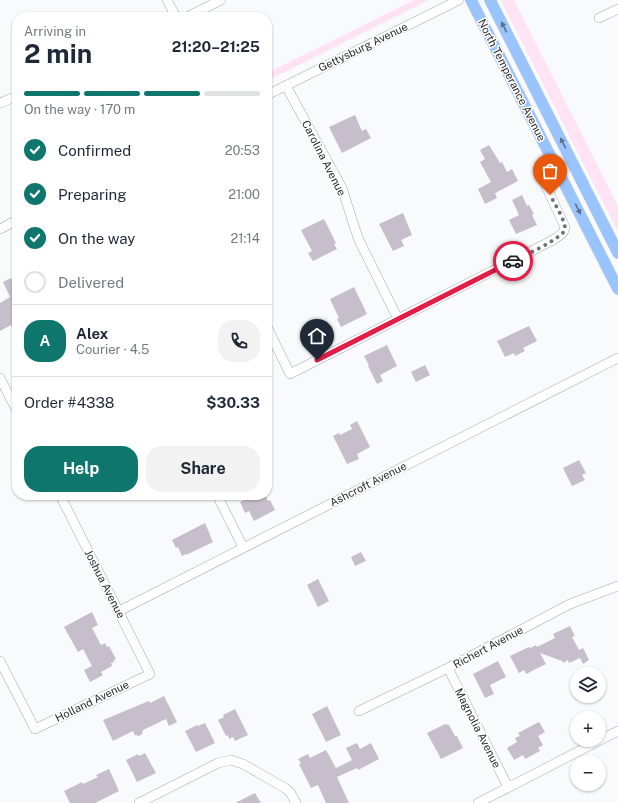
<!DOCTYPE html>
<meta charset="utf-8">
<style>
body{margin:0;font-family:"Public Sans",sans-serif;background:#f2f2f3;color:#1f2937;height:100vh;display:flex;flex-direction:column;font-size:15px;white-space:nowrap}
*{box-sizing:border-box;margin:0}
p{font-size:13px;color:#747a83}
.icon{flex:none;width:22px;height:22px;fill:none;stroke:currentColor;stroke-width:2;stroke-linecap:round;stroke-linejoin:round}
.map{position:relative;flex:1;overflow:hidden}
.sheet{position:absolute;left:12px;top:12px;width:260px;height:488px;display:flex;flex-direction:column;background:#fff;border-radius:16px;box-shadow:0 1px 3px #0004}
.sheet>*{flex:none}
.buttons{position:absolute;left:570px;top:667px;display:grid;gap:8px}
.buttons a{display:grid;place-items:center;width:36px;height:36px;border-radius:50%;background:#fff;box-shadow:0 1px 3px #0004;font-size:20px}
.pin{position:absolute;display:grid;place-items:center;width:34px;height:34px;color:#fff;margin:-41px -17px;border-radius:50% 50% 50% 0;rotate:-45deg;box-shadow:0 0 4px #0007}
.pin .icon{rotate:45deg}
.courier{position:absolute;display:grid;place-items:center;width:40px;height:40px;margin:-20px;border:3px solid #e11d48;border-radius:50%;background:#fff;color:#222;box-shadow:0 1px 5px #0007}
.summary em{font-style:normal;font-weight:700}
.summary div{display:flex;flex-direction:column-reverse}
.summary{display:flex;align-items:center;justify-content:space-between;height:68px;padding:0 12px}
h1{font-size:26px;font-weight:700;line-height:30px}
.bar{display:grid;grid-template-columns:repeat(4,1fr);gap:6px 4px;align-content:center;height:48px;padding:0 12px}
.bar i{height:5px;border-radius:3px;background:#e0e1e3}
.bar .active{background:#0f766e}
.bar p{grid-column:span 4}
.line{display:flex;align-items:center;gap:10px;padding:0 12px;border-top:1px solid #e0e1e3}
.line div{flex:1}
.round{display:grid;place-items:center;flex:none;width:42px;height:42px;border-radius:16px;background:#f2f2f3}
ol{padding:0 12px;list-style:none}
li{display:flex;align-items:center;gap:12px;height:44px}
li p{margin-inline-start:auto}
li .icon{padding:4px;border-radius:50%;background:#0f766e;color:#fff;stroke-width:4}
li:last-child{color:#747a83}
li i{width:22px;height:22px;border:2px solid #e0e1e3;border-radius:50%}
.cta{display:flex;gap:8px;margin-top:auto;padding:8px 12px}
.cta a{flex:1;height:46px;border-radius:16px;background:#0f766e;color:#fff;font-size:16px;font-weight:700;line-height:46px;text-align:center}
.cta a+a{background:#f2f2f3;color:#1f2937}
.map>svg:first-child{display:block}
</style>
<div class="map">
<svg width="618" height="803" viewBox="0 0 618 803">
<rect width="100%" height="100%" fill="#f9fafc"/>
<path fill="#fee3f5" d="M414,0h15l-162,81v-8z
M502,0h12l104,206v26l-115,-227z"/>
<path fill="#c6becb" d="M355,115l7,16 4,-2 5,9 -29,15 -13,-26z
M489,145l11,18 2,-1 5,10 5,-3 6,12 -23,12 2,5 -12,6 -7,-15 13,-7 -11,-20 5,-3 -5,-9z
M522,195l5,11 2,-1 5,9 -2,1 5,10 -21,9 -7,-14 10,-5 -7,-15z
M403,213l9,22 -11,5 3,6 -11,5 -14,-27z
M324,219l12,24 -2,1 3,5 -24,12 -5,-8 4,-2 -11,-21z
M11,278l6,13v46l-6,-12 -11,6v-28l10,-6 -7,-15z
M354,287l13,27 -26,13 -4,-8 2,-1 -9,-19z
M529,326l8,15 -14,7 2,3 -10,5 -1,-3 -9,4 -8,-16z
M387,345l10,21 -17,9 3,6 -6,3 -9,-18 1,-1 -5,-9z
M425,365l5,10 -14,7 -5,-10z
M357,421l13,26 -13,7 2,5 -12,5 -14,-28 6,-3 1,2 12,-6 -2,-4z
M579,460l7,13 -4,2 3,5 -13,6 -9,-18z
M254,495h11l3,6 2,-1 5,10 -21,11 -5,-10 -4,2 -5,-11z
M205,523l8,19 -27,13v-1l-4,2 -4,-9 -2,1 -4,-8z
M361,552l5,9 -11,5 -4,-9z
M318,579l11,22 -11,6 -11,-22z
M92,612l6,13 -6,3 9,17 4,-2 2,4 2,-1 7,13 -2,1v2l-3,1 1,3 -11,6 2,3 -13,7 -6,-12 8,-4 -9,-17 -5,3 -14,-25z
M570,626l5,10 -3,1 7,13 4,-2 6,12 -6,4 -3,-6 -11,5 -1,-3 -5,3 -1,-2 -22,-8 6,11 -20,10 -2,-4 -5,3 -9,-17 19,-9 1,1 6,-3 1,2 18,-9 -2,-4z
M498,661l8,16 -16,8 4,9 -9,4 -12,-24z
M164,696l13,26 -8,4 -3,-7 -23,11 -1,4 -3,2 -4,-1 -2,-4 -20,10 -10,-21 41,-17 5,-2 1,2z
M327,706l14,29 -15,7 -14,-28z
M235,709l13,26 -13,6 -2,-4 -4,2 -1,-4 -2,1 -8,-16 6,-3 -1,-2z
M539,722l6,10 -7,4 5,9 -5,3 2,3 -15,8 -2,-4 -9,5 -7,-12 10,-6 -2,-4 5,-2 -2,-3z
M205,723l10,20 -19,9 -11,-21 12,-6 1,1z
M445,724l4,1 6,11h2l6,12 -22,11 -14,-26z
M357,743l3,6 11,-6 8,16 -21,11 -1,-2 -20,9 12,26h-23l-8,-18 -7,3 -12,-24 2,-1 -3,-4 10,-5 2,4 16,-8 10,18 16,-8 -6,-12z
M145,753l11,20 -19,9 -11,-22 12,-6 1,2z
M109,769l10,22 -24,12h-25l-6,-12 18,-9 1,2 15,-7 -2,-2z
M255,793l6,10h-26z"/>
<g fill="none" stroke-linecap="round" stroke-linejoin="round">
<g stroke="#a8a8b6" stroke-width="10">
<path id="minor" d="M167,0l9,17
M187,17l34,-17
M599,18l19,-9
M286,86l56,102 16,50 40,81
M267,95l192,-95
M0,103l17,-7
M0,229l17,-9
M267,327l23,47 263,-134c6,-4 11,-6 12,-13l-21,-45
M0,378l17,33
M217,495l26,52
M119,611l499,-253
M0,661l35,68 115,-55 -90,-179
M448,668l60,119
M359,711l89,-43 122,-64 48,-18
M139,803l79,-40 13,-3 12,4 42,24 5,4 6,11
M478,803l140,-72"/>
</g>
<g stroke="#d4d5d6" stroke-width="12">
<path id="major" d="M471,0l147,289
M490,0l128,253"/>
</g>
<use href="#minor" stroke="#fff" stroke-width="9"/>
<use href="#major" stroke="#9ac4fe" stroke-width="11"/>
</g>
<defs><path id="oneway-solid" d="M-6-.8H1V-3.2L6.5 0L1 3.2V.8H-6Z"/></defs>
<g fill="#5c708d">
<use href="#oneway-solid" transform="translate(504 27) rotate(-117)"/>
<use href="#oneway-solid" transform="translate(563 143) rotate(-117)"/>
<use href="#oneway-solid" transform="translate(578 209) rotate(63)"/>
</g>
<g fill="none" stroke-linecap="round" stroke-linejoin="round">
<path stroke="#727377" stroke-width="4" stroke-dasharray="0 7.2" d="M513,261c10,-5 51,-23 52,-32 1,-7 -11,-27 -15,-34"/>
<path stroke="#e11d48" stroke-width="5" d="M317,360l196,-99"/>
</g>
<g text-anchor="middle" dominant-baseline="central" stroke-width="3" stroke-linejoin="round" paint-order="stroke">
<g font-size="11" fill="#2a2b30" stroke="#fff">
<text transform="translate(363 47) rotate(-26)">Gettysburg Avenue</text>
<text transform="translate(512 80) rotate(63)">North Temperance Avenue</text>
<text transform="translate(324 158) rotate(63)">Carolina Avenue</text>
<text transform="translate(368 484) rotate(-27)">Ashcroft Avenue</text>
<text transform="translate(105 584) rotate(63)">Joshua Avenue</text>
<text transform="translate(488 647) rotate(-28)">Richert Avenue</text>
<text transform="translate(92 701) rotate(-26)">Holland Avenue</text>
<text transform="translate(478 728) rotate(63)">Magnolia Avenue</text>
</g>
</g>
</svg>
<div class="buttons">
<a><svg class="icon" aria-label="layers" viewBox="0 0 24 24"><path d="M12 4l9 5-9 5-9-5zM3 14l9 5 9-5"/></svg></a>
<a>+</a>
<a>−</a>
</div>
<div class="pin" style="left:550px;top:195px;background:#ea580c"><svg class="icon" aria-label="bag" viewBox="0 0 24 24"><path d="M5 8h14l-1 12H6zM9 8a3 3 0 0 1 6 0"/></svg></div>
<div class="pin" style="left:317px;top:360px;background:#1f2937"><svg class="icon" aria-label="home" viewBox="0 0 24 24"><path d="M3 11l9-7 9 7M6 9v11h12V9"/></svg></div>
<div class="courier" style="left:513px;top:261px"><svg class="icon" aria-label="car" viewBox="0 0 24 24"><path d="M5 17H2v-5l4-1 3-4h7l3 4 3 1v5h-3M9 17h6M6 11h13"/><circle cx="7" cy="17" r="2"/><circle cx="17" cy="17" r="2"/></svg></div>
<section class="sheet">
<div class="summary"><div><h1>2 min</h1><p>Arriving in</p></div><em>21:20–21:25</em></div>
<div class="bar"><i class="active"></i><i class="active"></i><i class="active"></i><i></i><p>On the way · 170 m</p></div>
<ol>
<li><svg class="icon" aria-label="check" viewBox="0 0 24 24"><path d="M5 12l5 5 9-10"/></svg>Confirmed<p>20:53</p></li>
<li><svg class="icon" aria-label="check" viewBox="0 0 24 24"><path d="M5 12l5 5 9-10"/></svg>Preparing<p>21:00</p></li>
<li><svg class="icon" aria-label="check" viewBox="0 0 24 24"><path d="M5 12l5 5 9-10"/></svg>On the way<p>21:14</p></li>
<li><i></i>Delivered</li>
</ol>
<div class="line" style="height:72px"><b class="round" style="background:#0f766e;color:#fff">A</b><div><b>Alex</b><p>Courier · 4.5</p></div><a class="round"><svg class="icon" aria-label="phone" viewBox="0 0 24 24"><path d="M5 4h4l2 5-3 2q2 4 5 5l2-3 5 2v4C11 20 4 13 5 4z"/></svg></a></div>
<div class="line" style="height:52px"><div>Order #4338</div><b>$30.33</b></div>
<div class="cta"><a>Help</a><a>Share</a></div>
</section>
</div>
